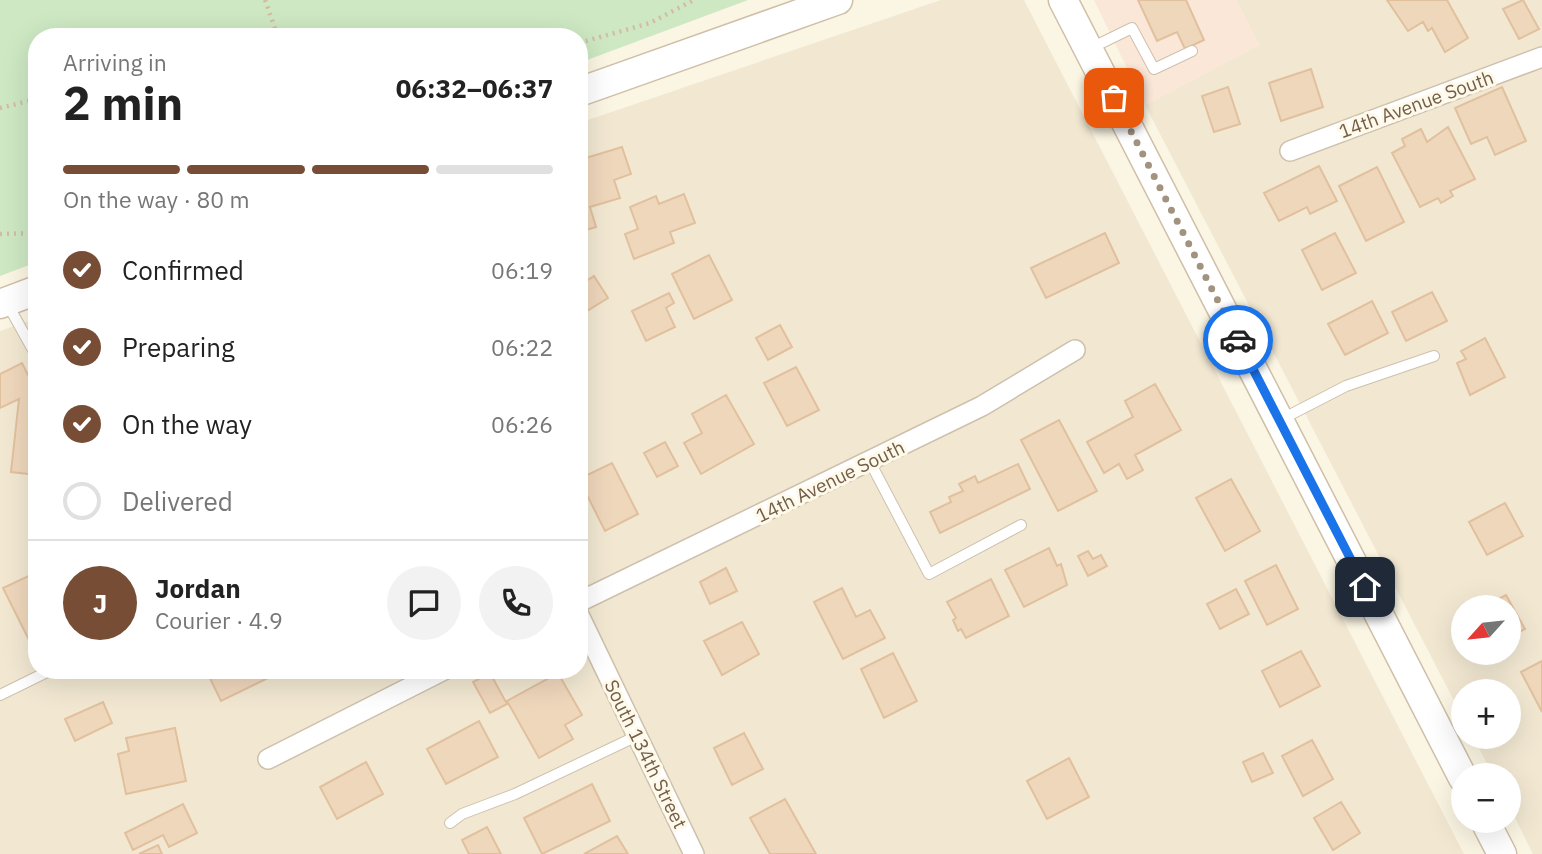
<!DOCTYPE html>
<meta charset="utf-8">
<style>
body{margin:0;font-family:"IBM Plex Sans",sans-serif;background:#f2f2f2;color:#222;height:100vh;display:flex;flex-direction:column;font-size:26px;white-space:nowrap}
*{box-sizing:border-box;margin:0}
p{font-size:23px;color:#767676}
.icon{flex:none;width:38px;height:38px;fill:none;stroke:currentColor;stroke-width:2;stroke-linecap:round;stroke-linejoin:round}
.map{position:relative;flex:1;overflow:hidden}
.side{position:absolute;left:28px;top:28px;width:560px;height:651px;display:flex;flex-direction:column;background:#fff;border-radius:28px;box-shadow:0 7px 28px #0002}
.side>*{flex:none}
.needle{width:46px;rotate:243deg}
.controls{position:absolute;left:1451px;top:595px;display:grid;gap:14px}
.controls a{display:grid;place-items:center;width:70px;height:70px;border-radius:50%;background:#fff;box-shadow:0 7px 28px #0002;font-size:35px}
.pin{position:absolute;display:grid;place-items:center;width:60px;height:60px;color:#fff;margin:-30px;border-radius:14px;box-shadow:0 4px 10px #0006}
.courier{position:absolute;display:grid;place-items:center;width:70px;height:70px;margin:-35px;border:5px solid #1a73e8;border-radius:50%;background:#fff;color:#222;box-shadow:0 2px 9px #0007}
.head em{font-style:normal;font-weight:800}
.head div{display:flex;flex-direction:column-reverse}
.head{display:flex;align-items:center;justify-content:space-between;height:119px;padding:0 35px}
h1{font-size:46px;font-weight:800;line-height:52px}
.bar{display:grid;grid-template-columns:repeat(4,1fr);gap:10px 7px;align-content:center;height:84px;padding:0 35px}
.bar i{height:9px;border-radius:5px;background:#e0e0e0}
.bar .current{background:#774d36}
.bar p{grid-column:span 4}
.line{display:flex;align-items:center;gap:18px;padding:0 35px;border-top:2px solid #e0e0e0}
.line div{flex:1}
.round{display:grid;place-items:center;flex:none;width:74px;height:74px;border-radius:37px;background:#f2f2f2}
ol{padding:0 35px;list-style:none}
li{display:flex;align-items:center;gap:21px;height:77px}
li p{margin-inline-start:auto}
li .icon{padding:7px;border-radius:50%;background:#774d36;color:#fff;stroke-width:4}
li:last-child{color:#767676}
li i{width:38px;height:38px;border:4px solid #e0e0e0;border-radius:50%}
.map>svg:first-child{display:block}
</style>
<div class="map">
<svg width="1542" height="854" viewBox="0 0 1542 854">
<rect width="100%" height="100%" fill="#fbf5e3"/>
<path fill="#f2e8d2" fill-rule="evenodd" d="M941,0h83l440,854h-1464v-523l37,-13v352h542v-547z
M1236,0h306v854h-9l-24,-48 -1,-31h-15l-20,-38h35v-46h-45v27l-318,-613 114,-60zM1463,607h45v46h-45z"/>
<path fill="#fbe7d7" d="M1094,0h142l23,45 -114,60z"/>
<path fill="#cde8c3" d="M0,0h748l-169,63v-26h-542v225l-37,14z"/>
<path fill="#efd7bc" stroke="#e1c09d" stroke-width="2" d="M1138,0h48l18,40 -19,9 -8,-17 -20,9z
M1387,0h60l21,38 -23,14 -13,-24 -4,3 -5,-9 -15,9z
M1523,0l16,29 -20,10 -16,-30z
M1311,69l12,38 -42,14 -12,-38z
M1228,87l12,37 -26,8 -12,-36z
M1502,87l24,54 -31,14 -8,-18 -16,7 -16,-36z
M1448,127l27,52 -25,12 3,5 -12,7 -3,-5 -18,9 -28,-54 13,-7 -3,-7 19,-10 6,13z
M622,147l9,27 -17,6 6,18 -30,9 6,20 -17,5v-72z
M1319,166l18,35 -27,13 -3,-7 -28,14 -15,-28z
M1377,167l27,55 -38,19 -27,-55z
M684,194l11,29 -25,9 4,11 -40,16 -9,-25 13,-5 -8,-22 26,-11 3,8z
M1105,233l14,30 -73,35 -15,-30z
M1335,233l21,40 -34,17 -20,-40z
M709,255l23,45 -38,19 -22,-45z
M594,276l14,22 -29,18v-30z
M1432,292l15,29 -41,20 -14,-29z
M669,293l5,10 -8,5 9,19 -29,14 -14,-30z
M1372,301l16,32 -43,22 -17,-31z
M780,325l12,22 -24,13 -12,-22z
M1485,338l20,39 -35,18 -13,-32 9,-4 -5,-8z
M22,363l15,30v82l-26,-3 8,-73 -19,9v-34z
M796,367l23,43 -32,16 -23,-43z
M1155,384l26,46 -46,25 8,15 -16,9 -8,-15 -15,9 -17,-31 46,-25 -8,-16z
M726,395l28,49 -53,30 -17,-31 18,-10 -10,-19z
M1059,420l38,71 -39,20 -37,-71z
M665,442l13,24 -21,11 -13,-24z
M612,463l26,51 -33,17 -26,-52z
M1018,464l12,25 -90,44 -10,-21 21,-10 -2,-5 14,-6 -4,-7 16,-8 3,7z
M1231,479l29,52 -35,20 -29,-53z
M1505,503l18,33 -36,19 -18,-33z
M1049,548l8,18 4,-2 6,21 -43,22 -19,-37z
M1088,551l5,8 8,-4 6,11 -19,10 -10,-20z
M1276,565l22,44 -31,16 -22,-44z
M726,568l11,23 -27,13 -10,-22z
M37,572v65l-8,3 -26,-52z
M991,579l18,37 -43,22 -5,-9 -3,2 -5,-11 3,-2 -9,-16z
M842,588l14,29 14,-7 15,28 -42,21 -29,-57z
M1236,589l13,25 -29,15 -13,-25z
M1506,595l19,34 -17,9v-31h-25z
M742,622l17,32 -37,21 -18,-34z
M1301,651l19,35 -40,21 -18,-36z
M893,653l24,48 -33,17 -23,-49z
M1542,661v51l-21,-40z
M206,670h58l4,8 -47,23z
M490,673l17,31 -17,9 -17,-31z
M558,673l24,42 -17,10 8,14 -34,19 -32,-57z
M103,702l9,21 -37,18 -10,-22z
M479,721l19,36 -52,27 -19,-35z
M175,728l11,53 -60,13 -8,-40 11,-3 -3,-13z
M744,733l19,36 -31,16 -18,-37z
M1312,740l21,39 -30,17 -21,-40z
M1263,753l10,20 -21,9 -9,-20z
M1069,758l20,39 -42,22 -20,-38z
M366,762l17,32 -46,25 -17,-32z
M592,784l18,37 -68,33 -18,-36z
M785,799l31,55h-46l-20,-36z
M1341,802l19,31 -27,17 -19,-32z
M183,804l14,29 -28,14 -6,-12 -30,15 -8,-17z
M487,827l14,27h-32l-7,-14z
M617,836l11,18h-44z
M158,845l4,9h-23z"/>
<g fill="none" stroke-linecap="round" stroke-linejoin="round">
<g stroke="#cec0ad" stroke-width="12">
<path id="lane" d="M1089,49l43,-21 22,41 38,-18
M8,305l29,52
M1280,420l66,-34 88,-30
M870,462l59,112 92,-49
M0,695l51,-25
M450,823l12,-9 53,-20 122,-58"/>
</g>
<g stroke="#cec0ad" stroke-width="22">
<path id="street" d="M1290,151l252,-94
M579,602l403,-196 93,-56
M579,615l115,239
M268,759l176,-89"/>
</g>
<g stroke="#cfbfa8" stroke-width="31">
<path id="secondary" d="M1063,0l400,778
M579,92l259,-92
M0,304l37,-14
M1485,821l17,33"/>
</g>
<path stroke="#d4bba0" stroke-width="4.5" stroke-dasharray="2 5" stroke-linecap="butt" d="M265,0l13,37
M579,43l71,-20 44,-23
M0,108l37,-9
M0,234l37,-1"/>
<use href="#lane" stroke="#fff" stroke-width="10"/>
<use href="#street" stroke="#fff" stroke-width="19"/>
<use href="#secondary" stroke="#fff" stroke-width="28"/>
</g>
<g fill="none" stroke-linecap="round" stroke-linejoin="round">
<path stroke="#a29380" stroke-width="7" stroke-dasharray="0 12.6" d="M1114,98l124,242"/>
<path stroke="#1a73e8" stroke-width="9" d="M1238,340l127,247"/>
</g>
<g text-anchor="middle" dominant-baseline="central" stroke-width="6" stroke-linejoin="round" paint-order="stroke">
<g font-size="19" fill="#725e4a" stroke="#fef9e9">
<text transform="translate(1416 104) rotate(-20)">14th Avenue South</text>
<text transform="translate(830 481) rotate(-26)">14th Avenue South</text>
<text transform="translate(646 754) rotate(64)">South 134th Street</text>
</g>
</g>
</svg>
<div class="controls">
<a><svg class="needle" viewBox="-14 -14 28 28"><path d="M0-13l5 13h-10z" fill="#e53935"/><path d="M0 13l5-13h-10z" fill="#767676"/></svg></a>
<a>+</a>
<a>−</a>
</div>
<div class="pin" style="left:1114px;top:98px;background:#ea580c"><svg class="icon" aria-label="bag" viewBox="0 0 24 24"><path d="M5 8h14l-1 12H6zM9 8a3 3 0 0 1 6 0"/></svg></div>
<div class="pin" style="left:1365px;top:587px;background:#1f2937"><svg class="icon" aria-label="home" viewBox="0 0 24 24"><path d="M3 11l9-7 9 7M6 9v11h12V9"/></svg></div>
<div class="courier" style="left:1238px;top:340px"><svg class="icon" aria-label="car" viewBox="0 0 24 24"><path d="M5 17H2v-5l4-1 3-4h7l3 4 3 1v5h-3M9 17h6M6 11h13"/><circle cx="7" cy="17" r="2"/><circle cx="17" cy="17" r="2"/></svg></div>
<section class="side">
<div class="head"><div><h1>2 min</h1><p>Arriving in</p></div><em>06:32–06:37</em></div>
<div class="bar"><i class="current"></i><i class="current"></i><i class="current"></i><i></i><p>On the way · 80 m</p></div>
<ol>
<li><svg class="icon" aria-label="check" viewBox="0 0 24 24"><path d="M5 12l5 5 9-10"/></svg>Confirmed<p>06:19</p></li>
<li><svg class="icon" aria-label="check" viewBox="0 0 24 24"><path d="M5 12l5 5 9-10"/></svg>Preparing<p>06:22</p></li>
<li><svg class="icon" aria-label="check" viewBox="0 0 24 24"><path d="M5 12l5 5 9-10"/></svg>On the way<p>06:26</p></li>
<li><i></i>Delivered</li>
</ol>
<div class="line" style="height:126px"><b class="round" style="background:#774d36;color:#fff">J</b><div><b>Jordan</b><p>Courier · 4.9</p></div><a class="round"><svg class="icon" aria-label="chat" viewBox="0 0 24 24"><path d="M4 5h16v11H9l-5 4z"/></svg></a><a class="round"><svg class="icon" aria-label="phone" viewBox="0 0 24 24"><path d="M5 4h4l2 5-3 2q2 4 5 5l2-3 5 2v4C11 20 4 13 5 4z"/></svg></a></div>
</section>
</div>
